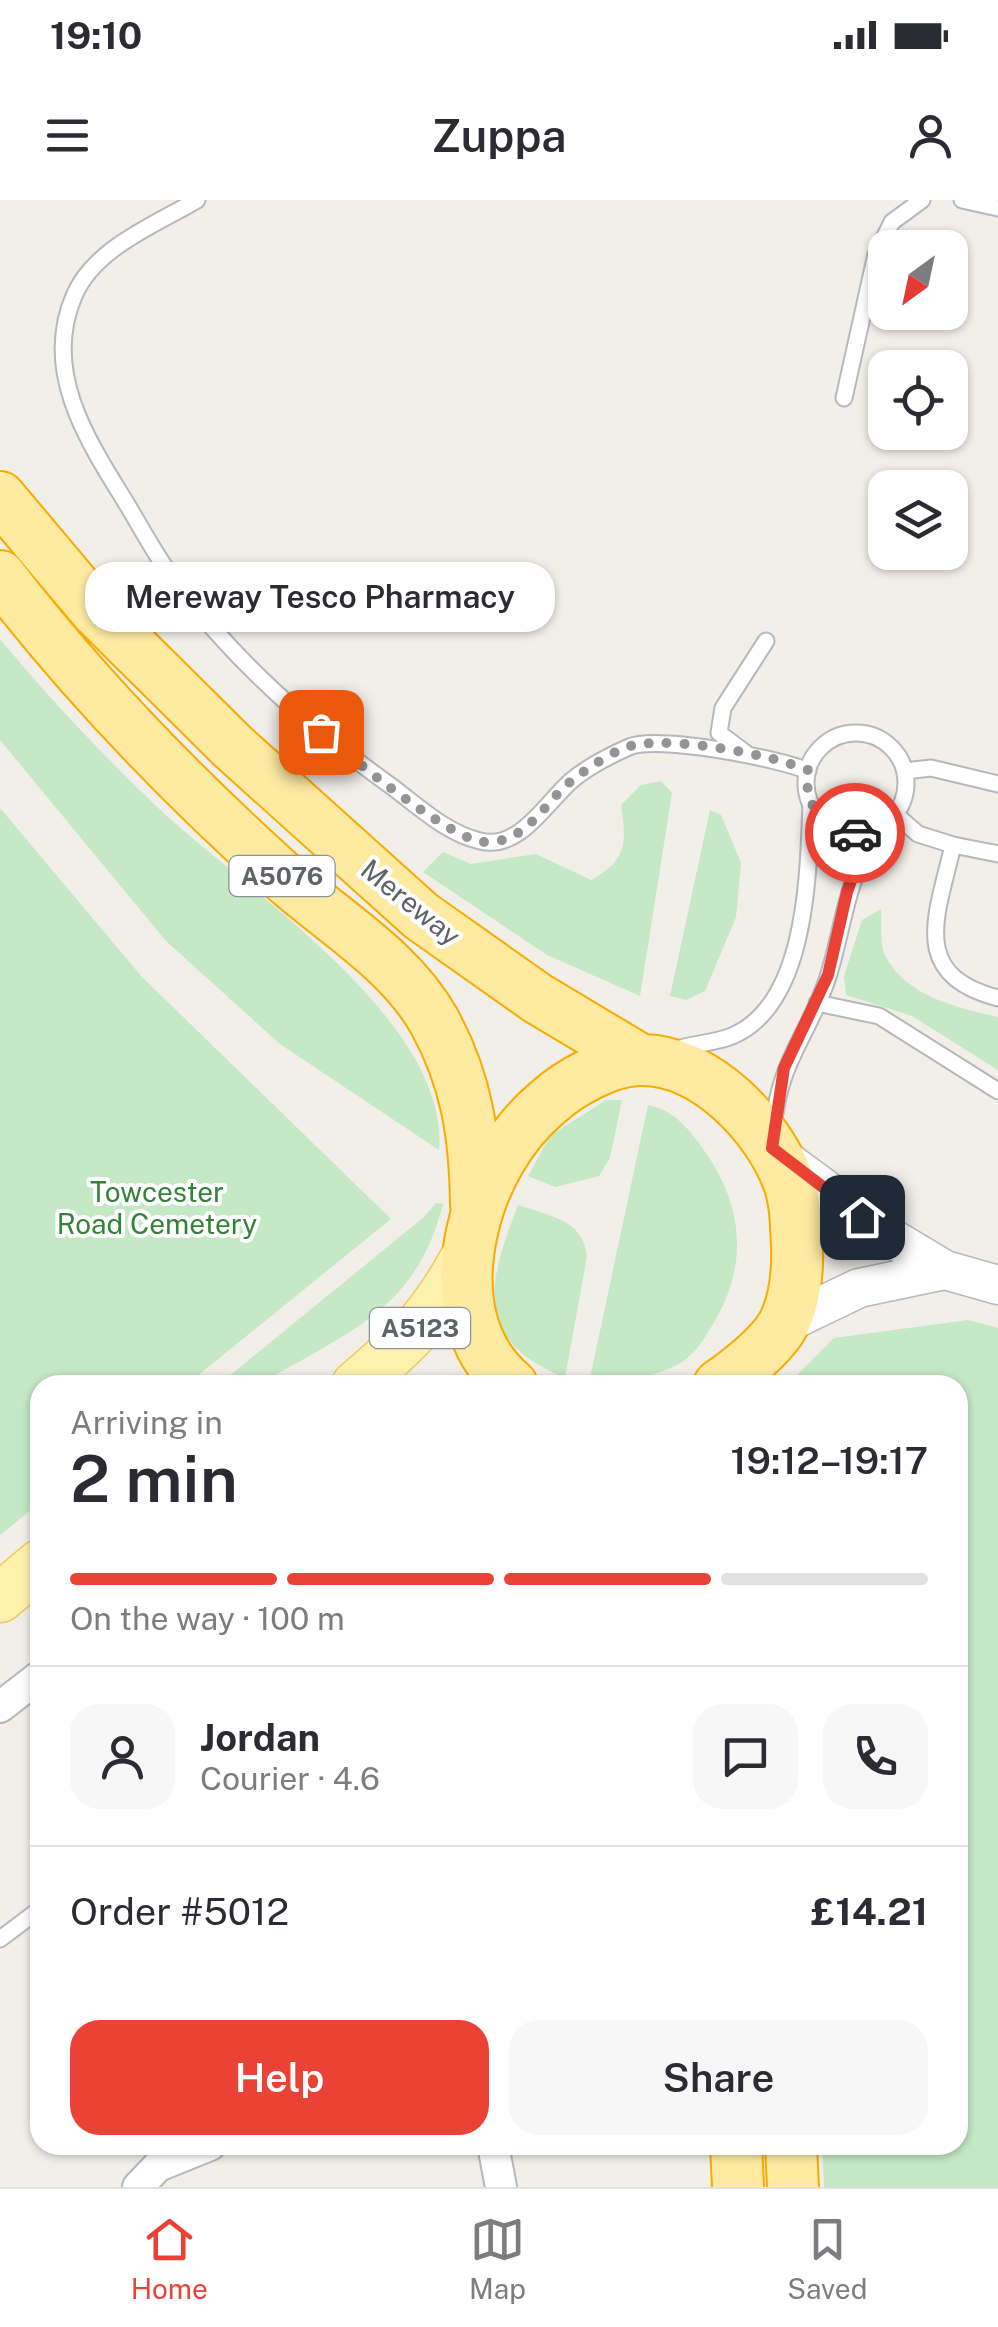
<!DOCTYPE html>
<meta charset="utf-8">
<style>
body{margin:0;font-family:"Public Sans",sans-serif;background:#f7f7f7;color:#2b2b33;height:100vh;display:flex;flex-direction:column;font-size:38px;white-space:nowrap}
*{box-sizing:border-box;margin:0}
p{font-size:32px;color:#7c7c81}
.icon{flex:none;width:55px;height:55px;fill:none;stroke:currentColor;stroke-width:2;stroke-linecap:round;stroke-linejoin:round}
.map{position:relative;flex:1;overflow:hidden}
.sheet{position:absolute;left:30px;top:1175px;width:938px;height:780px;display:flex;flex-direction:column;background:#fff;border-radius:30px;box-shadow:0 2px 8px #0004}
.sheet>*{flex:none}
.needle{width:65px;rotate:213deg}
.controls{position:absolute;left:868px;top:30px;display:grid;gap:20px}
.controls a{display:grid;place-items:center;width:100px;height:100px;border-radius:20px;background:#fff;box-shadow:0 2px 8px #0004;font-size:50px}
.pin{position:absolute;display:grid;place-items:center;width:85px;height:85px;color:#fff;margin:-42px;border-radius:20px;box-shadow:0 5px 15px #0006}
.courier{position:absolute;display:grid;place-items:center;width:100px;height:100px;margin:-50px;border:8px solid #ea4335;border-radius:50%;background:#fff;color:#222;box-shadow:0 2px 12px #0007}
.bubble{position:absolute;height:70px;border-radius:30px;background:#fff;box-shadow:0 2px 8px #0004;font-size:32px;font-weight:600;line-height:70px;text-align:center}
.summary em{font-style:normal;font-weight:600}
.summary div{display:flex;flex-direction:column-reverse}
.summary{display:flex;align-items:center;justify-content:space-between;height:170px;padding:0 40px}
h1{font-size:65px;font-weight:600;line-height:75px}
.bar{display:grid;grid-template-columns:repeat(4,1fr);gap:15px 10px;align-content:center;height:120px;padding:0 40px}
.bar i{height:12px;border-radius:8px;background:#e1e1e2}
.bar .selected{background:#ea4335}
.bar p{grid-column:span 4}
.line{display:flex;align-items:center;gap:25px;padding:0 40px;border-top:2px solid #e1e1e2}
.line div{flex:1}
.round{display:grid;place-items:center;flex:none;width:105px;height:105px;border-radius:30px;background:#f7f7f7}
.primary-button{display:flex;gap:20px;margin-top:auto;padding:20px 40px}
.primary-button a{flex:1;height:115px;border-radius:30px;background:#ea4335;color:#fff;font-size:40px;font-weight:600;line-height:115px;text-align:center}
.primary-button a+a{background:#f7f7f7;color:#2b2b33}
.status{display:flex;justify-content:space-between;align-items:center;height:70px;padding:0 50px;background:#fff;direction:ltr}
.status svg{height:28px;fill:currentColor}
header{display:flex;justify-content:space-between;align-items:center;height:130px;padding:0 40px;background:#fff;font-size:45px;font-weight:600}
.tab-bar{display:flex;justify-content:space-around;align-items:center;height:140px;border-top:2px solid #e1e1e2;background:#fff;font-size:28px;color:#7c7c81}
.tab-bar a{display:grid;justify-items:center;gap:5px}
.tab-bar .selected{color:#ea4335}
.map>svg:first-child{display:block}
</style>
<div class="status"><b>19:10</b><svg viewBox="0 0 49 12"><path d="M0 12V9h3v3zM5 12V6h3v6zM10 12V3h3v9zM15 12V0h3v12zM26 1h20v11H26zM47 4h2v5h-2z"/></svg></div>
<header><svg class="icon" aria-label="menu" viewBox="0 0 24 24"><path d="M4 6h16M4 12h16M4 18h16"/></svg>Zuppa<svg class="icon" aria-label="person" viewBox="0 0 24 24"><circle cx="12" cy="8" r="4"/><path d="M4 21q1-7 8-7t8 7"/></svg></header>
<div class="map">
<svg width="998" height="1987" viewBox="0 0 998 1987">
<rect width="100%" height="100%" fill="#f1efe8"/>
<path fill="#c5e8c5" d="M0,439c48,58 101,114 155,166 88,84 295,215 284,345l-159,-106 -114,-103 -166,-201z
M661,581l11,12 -32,203 -93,-41 -124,-83 20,-20 28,12 65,-10 55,26c36,-19 36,-38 30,-75l20,-20z
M0,608l142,169 249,242 -205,166h-146v118l-40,32z
M710,610l11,5 20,48 -5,54 -31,74 -19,9 -16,-4z
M881,709c1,13 -2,37 5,48 21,40 73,51 112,60v53l-86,-54 -66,-21 -2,-19 18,-56z
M606,900h16l-12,58 -11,18 -44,11 -27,-11 22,-40z
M648,905c24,4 40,23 53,41 42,57 49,117 12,178 -7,12 -16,27 -28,36 -26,18 -66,21 -96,23z
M436,1003l7,1c-21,81 -62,112 -132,151 -40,22 -46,30 -93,30l206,-168z
M518,1005c31,11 65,14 69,51l-22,122c-94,-39 -77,-95 -47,-173z
M968,1120l30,8v859h-174l-2,-42h136v-760h-163l3,-11 36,-36z"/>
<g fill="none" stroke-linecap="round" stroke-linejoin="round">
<g stroke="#b5b8bc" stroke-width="19">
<path id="service" d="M197,0c-42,25 -103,48 -123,96 -31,72 10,139 46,197 19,30 35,63 57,91 59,79 133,144 214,202 27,20 55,47 89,55 39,10 66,-38 91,-60 15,-13 40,-26 58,-34 28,-12 149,11 179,24
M962,0l36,8
M844,198l32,-144 16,-32 30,-22
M806 583a50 50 0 1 1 100 0a50 50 0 1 1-100 0Z
M747,554l-28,-21 4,-25 43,-67
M905,571l26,-3 67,16
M895,614l23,20 35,11c-15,68 -46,130 45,153
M953,645l45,9
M817,803l62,13 119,75
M672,851c19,-8 41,-7 60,-15 76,-32 76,-164 79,-232
M773,929c6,-69 36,-94 55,-152 17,-54 18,-104 54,-151
M0,1739l40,-30"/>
</g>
<g stroke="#b5b8bc" stroke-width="34">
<path id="minor" d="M0,1507l40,-31
M493,1945l8,42
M138,1987l20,-21 52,-21"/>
</g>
<g stroke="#b5b8bc" stroke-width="41">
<path id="tertiary" d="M776,953l114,84 55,33 53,15
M782,1125l77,-37 86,-18"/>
</g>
<g stroke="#f2c960" stroke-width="51">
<path id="primary" d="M356,1185c52,-44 77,-68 110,-129
M0,1398l40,-34"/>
</g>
<g stroke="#f9ab00" stroke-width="54">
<path id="trunk" d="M0,297l95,113 137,136 189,170 116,82 102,61
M0,376c83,108 180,208 281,299 51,46 119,85 153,146 33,59 41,116 42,183
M512,1185c-46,-39 -52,-98 -40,-153 10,-48 37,-97 75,-129 22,-20 64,-44 95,-43 64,0 125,65 146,120 8,21 8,45 9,68 1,27 -3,65 -21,87 -15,19 -37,36 -57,50
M736,1945l2,42
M791,1945l2,42"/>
</g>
<use href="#service" stroke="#fff" stroke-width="15"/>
<use href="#minor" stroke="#fff" stroke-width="30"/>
<use href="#tertiary" stroke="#fff" stroke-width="38"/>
<use href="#primary" stroke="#fff2af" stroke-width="48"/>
<use href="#trunk" stroke="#feeaa1" stroke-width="50"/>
</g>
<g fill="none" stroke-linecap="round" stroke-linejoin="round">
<path stroke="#929495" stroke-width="10" stroke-dasharray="0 18" d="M321,532c29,25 130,108 163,110 43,3 62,-43 91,-64 15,-11 42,-30 60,-33 43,-8 133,9 173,25 -5,35 14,57 47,63"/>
<path stroke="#ea4335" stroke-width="12" d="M855,633l27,-7 -21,27 -14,39 -19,83 -44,93 -12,80 90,69"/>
</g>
<g text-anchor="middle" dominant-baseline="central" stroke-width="8" stroke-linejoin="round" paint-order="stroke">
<g fill="#fff" stroke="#8f9295" stroke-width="2.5">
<rect x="229.5" y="656" width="105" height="40" rx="8"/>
<rect x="370" y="1108" width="100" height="40" rx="8"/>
</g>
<g font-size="25" font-weight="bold" fill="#5f6368">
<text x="282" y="676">A5076</text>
<text x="420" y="1128">A5123</text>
</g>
<g font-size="28" fill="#5f6368" stroke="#fff">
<text transform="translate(411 702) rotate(39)">Mereway</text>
</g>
<g font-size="28" fill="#348238" stroke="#fff">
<text x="157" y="991">Towcester<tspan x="157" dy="32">Road Cemetery</tspan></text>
</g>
</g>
</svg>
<div class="controls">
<a><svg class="needle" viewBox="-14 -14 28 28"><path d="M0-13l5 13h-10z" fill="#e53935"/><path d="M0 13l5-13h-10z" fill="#7c7c81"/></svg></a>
<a><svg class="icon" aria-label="locate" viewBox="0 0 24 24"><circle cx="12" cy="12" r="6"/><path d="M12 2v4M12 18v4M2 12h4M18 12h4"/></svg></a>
<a><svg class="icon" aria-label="layers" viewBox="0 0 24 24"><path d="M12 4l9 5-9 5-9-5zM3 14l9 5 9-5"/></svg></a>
</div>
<div class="pin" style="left:321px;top:532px;background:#ea580c"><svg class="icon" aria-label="bag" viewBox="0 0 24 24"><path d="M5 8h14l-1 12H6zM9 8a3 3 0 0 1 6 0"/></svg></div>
<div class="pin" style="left:862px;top:1017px;background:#1f2937"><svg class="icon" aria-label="home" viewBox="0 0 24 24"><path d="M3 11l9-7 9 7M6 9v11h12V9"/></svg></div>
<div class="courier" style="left:855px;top:633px"><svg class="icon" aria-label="car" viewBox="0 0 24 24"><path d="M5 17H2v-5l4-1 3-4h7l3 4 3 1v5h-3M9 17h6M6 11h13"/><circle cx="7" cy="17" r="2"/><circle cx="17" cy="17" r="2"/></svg></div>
<div class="bubble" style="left:85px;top:362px;width:470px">Mereway Tesco Pharmacy</div>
<section class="sheet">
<div class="summary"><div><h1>2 min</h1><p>Arriving in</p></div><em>19:12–19:17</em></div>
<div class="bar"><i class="selected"></i><i class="selected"></i><i class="selected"></i><i></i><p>On the way · 100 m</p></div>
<div class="line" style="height:180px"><a class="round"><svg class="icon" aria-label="person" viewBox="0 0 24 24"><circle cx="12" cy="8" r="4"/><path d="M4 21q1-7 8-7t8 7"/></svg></a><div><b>Jordan</b><p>Courier · 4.6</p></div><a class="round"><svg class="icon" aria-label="chat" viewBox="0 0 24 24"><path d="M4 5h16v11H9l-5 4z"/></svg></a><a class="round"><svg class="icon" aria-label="phone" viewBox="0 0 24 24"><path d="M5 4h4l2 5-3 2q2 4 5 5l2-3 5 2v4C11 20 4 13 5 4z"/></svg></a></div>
<div class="line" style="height:130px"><div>Order #5012</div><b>£14.21</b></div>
<div class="primary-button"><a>Help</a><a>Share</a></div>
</section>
</div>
<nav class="tab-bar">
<a class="selected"><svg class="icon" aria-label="home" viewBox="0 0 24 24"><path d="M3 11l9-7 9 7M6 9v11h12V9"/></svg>Home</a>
<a><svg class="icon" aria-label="map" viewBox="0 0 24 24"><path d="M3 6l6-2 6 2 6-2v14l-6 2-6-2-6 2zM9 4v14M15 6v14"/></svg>Map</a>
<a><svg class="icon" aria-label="saved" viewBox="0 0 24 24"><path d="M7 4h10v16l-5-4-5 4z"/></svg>Saved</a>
</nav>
